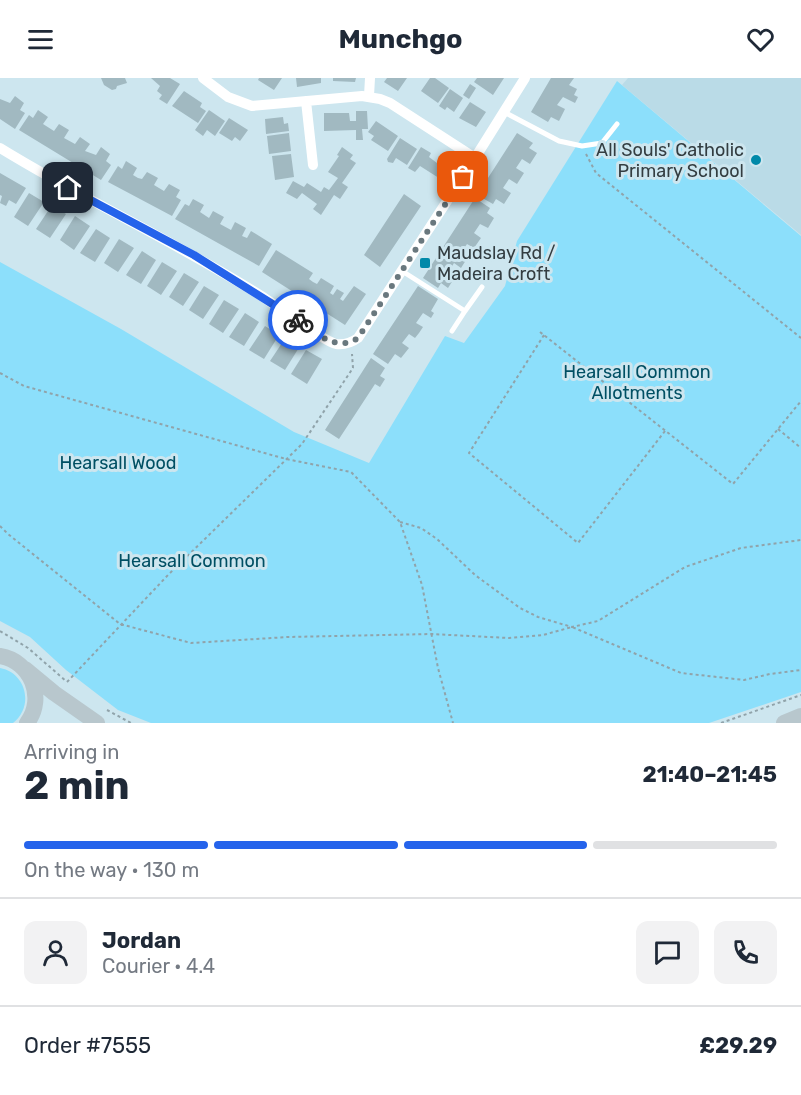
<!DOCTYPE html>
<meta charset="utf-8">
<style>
body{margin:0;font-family:Rubik,sans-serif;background:#f2f2f3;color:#1f2937;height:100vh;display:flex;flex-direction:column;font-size:22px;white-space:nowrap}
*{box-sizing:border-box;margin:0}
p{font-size:20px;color:#747a83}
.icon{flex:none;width:33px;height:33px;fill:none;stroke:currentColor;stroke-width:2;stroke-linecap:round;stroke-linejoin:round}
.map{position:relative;height:645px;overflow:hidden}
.drawer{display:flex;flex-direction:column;background:#fff;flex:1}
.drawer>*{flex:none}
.pin{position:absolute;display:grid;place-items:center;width:51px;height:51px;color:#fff;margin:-26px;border-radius:12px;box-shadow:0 3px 9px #0006}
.courier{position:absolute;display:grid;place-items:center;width:60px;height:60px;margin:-30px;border:4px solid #2563eb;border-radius:50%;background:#fff;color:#222;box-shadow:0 2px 8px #0007}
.head em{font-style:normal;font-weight:700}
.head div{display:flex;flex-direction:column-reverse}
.head{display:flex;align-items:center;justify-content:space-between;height:102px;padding:0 24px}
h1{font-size:39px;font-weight:700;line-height:45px}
.bar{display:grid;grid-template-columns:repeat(4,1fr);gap:9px 6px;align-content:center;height:72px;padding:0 24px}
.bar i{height:8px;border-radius:4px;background:#e0e1e3}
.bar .on{background:#2563eb}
.bar p{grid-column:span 4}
.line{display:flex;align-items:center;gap:15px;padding:0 24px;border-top:2px solid #e0e1e3}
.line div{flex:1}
.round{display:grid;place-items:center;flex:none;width:63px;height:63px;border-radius:12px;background:#f2f2f3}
header{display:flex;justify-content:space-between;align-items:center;height:78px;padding:0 24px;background:#fff;font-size:27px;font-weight:700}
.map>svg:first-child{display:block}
</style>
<header><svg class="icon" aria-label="menu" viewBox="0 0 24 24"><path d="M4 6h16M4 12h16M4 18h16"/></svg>Munchgo<svg class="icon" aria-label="heart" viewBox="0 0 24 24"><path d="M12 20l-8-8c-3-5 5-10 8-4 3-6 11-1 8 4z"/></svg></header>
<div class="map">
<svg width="801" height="645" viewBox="0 0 801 645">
<rect width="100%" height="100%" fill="#cde6ef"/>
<path fill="#badbe7" d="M628,0h173v157l-179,-150z"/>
<path fill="#8cdffb" d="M617,3l184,155v456l-92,31h-558l-33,-13 -52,-40 -36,-33 -30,-16v-359l121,67 173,103 75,31 76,-127 19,7 41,-57 12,-45z
M0,590c27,5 34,39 13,55h-13z"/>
<path fill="#a1b9c1" d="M101,0h24l2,5 -10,3 -1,3 -4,1 -8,-5z
M151,0h19l10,6 -13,20 -8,-5 3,-4 -5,-4 3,-5z
M259,0h23l-8,12 -16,-10z
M296,0h25v5l-24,4z
M333,0h23l-1,4 -22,-1z
M387,0h20l-9,13 -14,-9z
M430,0h5l14,10 -11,15 -17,-12z
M477,0h27l-11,17 -19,-13z
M551,0h23l-5,7 8,4 -3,6 4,2 -3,6 -12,-6 -6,8 8,4 -6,12 -8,-4 -3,5 -17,-10z
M470,6l6,4 -7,11 -6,-4z
M450,11l13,9 -9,14 -7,-5 -2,3 -6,-4z
M184,13l18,12 -2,4 6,4 -8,12 -26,-17z
M15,18l9,7 -4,7 5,3 -10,16 -15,-10v-20l10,4z
M470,24l16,10 -10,15 -17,-9z
M38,32l10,7 -5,7 11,7 5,-7 10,6 -5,8 11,6 5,-7 10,7 -5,7 11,4 5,-8 9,7 -4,7 5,4 -10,15 -82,-50 10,-15 4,3z
M209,32l16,11 -10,15 -8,-6 -4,6 -8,-6z
M356,33h11l1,18h-6l1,11h-7v-10l-32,1v-18h25l1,8h6z
M283,39l1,7 4,-1 1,8 -23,3 -1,-15z
M229,40l19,12 -8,11 -5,-4 -3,4 -13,-8z
M376,43l22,15 -10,15 -17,-11 3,-4 -6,-4z
M289,55l2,18 -22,3 -2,-18z
M517,55l16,10 -4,5 8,5 -7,11 -8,-5 -6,9 8,5 -7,11 -8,-5 -6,9 8,5 -7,11 -8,-5 -3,5 -16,-9z
M400,60l17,11 -10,16 -11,-7 -3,5 -5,-1 -1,-3z
M342,69l11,8 -3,4 6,4 -14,20 6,4 -8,12 -6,-4 -13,20 -8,-6 4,-5 -15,-11 -5,6 -11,-6 7,-12 11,6 3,-4 14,9 3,-5 5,3 9,-12 -10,-6 11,-16 -2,-1z
M421,69l10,6 -2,4 8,6 4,-6 11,7 -10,16 -22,-14 -5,6 -7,-4z
M291,76l3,23 -19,3 -3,-24z
M126,83l11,7 -4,7 5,3 4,1 5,-7 11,6 -4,7 10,6 5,-7 11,6 -4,7 5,3 -9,16 -64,-34 10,-16 4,3z
M0,95l26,15 -10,16 -7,-4 -3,6 -6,-3 2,-7 -2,-1z
M29,115l15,9 -16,24 -14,-9z
M404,116l17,12 -41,61 -16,-12z
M475,120l15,10 -3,5 7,5 -6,10 -8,-4 -6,9 7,5 -7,10 -7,-4 -6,9 7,4 -7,11 -7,-5 -6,10 7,4 -7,11 -7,-5 -3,5 -15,-10z
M193,121l11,6 -4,7 9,6 4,-7 11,6 -4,7 11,6 4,-8 11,6 -4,8 5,2 4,-7 21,13 -13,22 -84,-47 10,-15 4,2z
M52,127l14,9 -16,24 -14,-9z
M75,138l15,10 -16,24 -14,-10z
M96,151l14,9 -15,24 -15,-9z
M119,161l15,9 -16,24 -14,-9z
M276,172l37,23 -4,6 4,3 4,2 4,-6 13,8 -4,7 3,2 4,-6 7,4 -4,6 3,2 11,-15 12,8 -21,31 -83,-53z
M142,173l14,9 -15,24 -15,-9z
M162,184l15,9 -16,24 -14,-9z
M184,195l15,9 -16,24 -14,-9z
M204,208l15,9 -16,24 -14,-9z
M418,208l20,13 -7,12 3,2 -3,5 -8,-5 -7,10 7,4 -4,6 -4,5 -6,-4 -7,9 7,5 -8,10 -6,-4 -7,10 -15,-10z
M224,222l15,9 -16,24 -14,-9z
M245,235l14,9 -15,24 -15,-9z
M265,248l14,9 -15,24 -15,-9z
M286,259l14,9 -15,24 -15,-9z
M306,272l16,9 -15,25 -16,-10z
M371,280l14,10 -5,8 5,3 -5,8 -5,-3 -36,55 -14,-9z"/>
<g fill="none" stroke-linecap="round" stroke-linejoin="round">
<path stroke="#90a3aa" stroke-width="2" stroke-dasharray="3 3" stroke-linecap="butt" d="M586,76l10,19 205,165
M540,254l193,152 68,-83
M544,257l-75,118 109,90 87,-112
M0,295l24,13 262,73 65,13 49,50 22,63 16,83 15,55
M778,351l23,19
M400,444l21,6 16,11 38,36 45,33 18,9 34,10 26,-6 87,-54 56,-19 60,-8
M0,448l8,8 112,90 71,19 97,-6 143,-3 78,4 34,-3 29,-8 109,46 63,7 26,-6 31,-4
M0,553l28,17 38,33
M67,604l101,-107 134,-131 51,-76 -1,-14
M107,632l24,13
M721,645l80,-28"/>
<path stroke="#fff" stroke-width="5" d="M504,34l55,29 23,5 20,-3 15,-19
M402,193l63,40 -13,20
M465,233l17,-24"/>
<path stroke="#fff" stroke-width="10" d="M203,0l25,19 24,9 110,-10 18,3 10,4 85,55
M369,18l1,-18
M306,23l7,64
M0,70c86,53 178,95 263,149 15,10 60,44 73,47 8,1 15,-1 22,-6l117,-180 50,-80"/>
<path stroke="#b8c7cd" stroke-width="16" d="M0,578c31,5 46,42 27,67
M25,591l29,24 43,30
M784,645l17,-7"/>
</g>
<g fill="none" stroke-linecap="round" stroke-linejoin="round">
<path stroke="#69787e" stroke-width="6" stroke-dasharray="0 10.8" d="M298,242c18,12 37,33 60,18l105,-161"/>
<path stroke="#2563eb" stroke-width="8" d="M68,110l126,67 104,65"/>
</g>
<g fill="#0089a9" stroke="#cde6ef" stroke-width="2">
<circle cx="756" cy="82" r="6"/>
<rect x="419" y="179" width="12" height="12" rx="3"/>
</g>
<g text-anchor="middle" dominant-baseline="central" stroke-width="6" stroke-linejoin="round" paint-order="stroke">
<g font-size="18" fill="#333d41" stroke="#cde6ef" text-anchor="end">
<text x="744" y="72">All Souls' Catholic<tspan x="744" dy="21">Primary School</tspan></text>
<text x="437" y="175" text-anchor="start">Maudslay Rd /<tspan x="437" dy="21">Madeira Croft</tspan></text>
</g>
<g font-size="18" fill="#004f63" stroke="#cde6ef">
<text x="637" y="294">Hearsall Common<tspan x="637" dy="21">Allotments</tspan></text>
<text x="118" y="385">Hearsall Wood</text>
<text x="192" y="483">Hearsall Common</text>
</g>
</g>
</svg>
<div class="pin" style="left:463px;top:99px;background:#ea580c"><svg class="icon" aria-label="bag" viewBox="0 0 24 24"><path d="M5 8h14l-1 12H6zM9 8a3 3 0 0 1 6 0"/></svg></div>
<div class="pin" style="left:68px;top:110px;background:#1f2937"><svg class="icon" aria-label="home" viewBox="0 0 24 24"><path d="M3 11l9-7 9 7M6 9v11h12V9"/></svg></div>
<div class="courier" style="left:298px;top:242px"><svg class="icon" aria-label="bike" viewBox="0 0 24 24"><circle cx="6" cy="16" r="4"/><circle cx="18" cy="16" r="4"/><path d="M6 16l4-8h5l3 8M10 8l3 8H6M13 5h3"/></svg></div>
</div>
<section class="drawer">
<div class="head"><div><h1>2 min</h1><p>Arriving in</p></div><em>21:40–21:45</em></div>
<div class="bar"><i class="on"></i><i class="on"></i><i class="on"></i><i></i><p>On the way · 130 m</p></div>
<div class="line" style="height:108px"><a class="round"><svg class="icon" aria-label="person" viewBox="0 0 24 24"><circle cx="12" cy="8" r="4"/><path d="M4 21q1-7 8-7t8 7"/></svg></a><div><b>Jordan</b><p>Courier · 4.4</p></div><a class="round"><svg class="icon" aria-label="chat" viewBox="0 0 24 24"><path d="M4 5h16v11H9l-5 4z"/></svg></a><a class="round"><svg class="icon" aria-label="phone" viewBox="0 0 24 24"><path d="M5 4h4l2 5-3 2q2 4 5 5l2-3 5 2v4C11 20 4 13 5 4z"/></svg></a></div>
<div class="line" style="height:78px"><div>Order #7555</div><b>£29.29</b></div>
</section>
